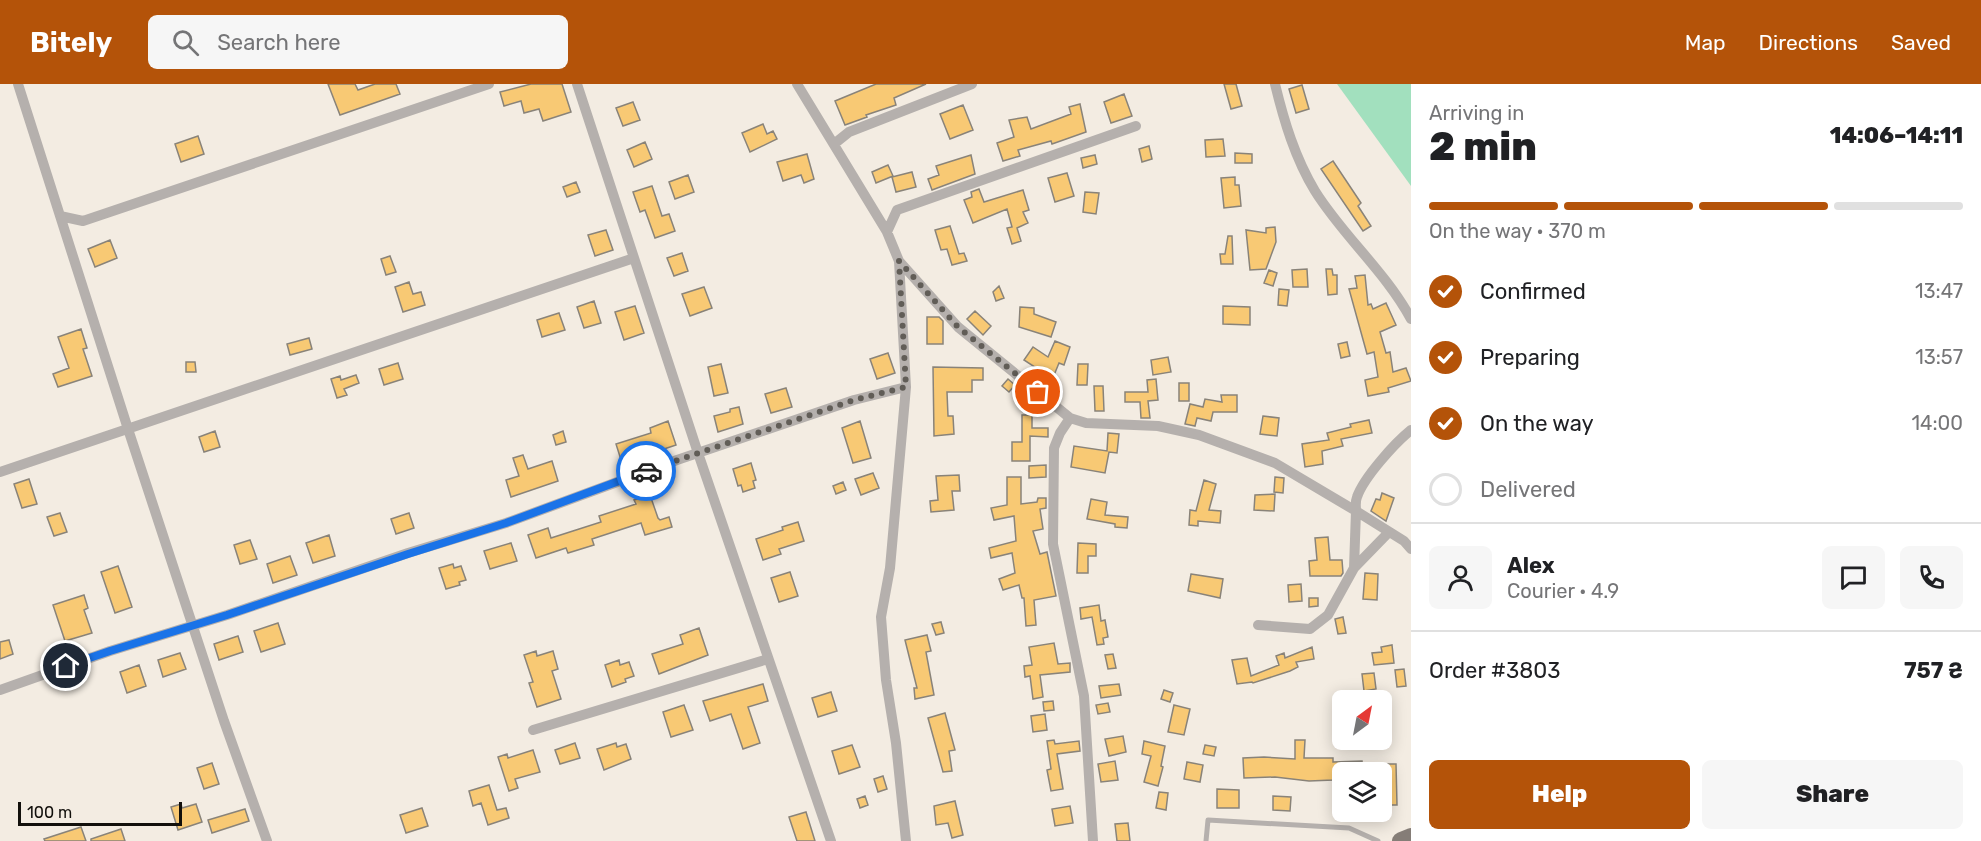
<!DOCTYPE html>
<meta charset="utf-8">
<style>
body{margin:0;font-family:Rubik,sans-serif;background:#f6f6f6;color:#202124;height:100vh;display:flex;flex-direction:column;font-size:22px;white-space:nowrap}
*{box-sizing:border-box;margin:0}
p{font-size:20px;color:#757577}
.icon{flex:none;width:33px;height:33px;fill:none;stroke:currentColor;stroke-width:2;stroke-linecap:round;stroke-linejoin:round}
.map{position:relative;flex:1;overflow:hidden}
.panel{display:flex;flex-direction:column;background:#fff;width:570px}
.panel>*{flex:none}
.needle{width:39px;rotate:32deg}
.fabs{position:absolute;left:1332px;top:606px;display:grid;gap:12px}
.fabs a{display:grid;place-items:center;width:60px;height:60px;border-radius:9px;background:#fff;box-shadow:0 3px 15px #0003;font-size:30px}
.scale{position:absolute;left:18px;bottom:15px;width:164px;box-sizing:border-box;padding-left:6px;border:3px solid #12100c;border-top:0;font-size:16px;line-height:21px;white-space:nowrap;color:#12100c;-webkit-text-stroke:4px #f3ece2;paint-order:stroke}
.pin{position:absolute;display:grid;place-items:center;width:51px;height:51px;color:#fff;margin:-26px;border:3px solid #fff;border-radius:50%;box-shadow:0 2px 6px #0007}
.courier{position:absolute;display:grid;place-items:center;width:60px;height:60px;margin:-30px;border:4px solid #1a73e8;border-radius:50%;background:#fff;color:#222;box-shadow:0 2px 8px #0007}
.head em{font-style:normal;font-weight:800}
.head div{display:flex;flex-direction:column-reverse}
.head{display:flex;align-items:center;justify-content:space-between;height:102px;padding:0 18px}
h1{font-size:39px;font-weight:800;line-height:45px}
.bar{display:grid;grid-template-columns:repeat(4,1fr);gap:9px 6px;align-content:center;height:72px;padding:0 18px}
.bar i{height:8px;border-radius:4px;background:#e0e0e0}
.bar .active{background:#b45309}
.bar p{grid-column:span 4}
.line{display:flex;align-items:center;gap:15px;padding:0 18px;border-top:2px solid #e0e0e0}
.line div{flex:1}
.round{display:grid;place-items:center;flex:none;width:63px;height:63px;border-radius:9px;background:#f6f6f6}
ol{padding:0 18px;list-style:none}
li{display:flex;align-items:center;gap:18px;height:66px}
li p{margin-inline-start:auto}
li .icon{padding:6px;border-radius:50%;background:#b45309;color:#fff;stroke-width:4}
li:last-child{color:#757577}
li i{width:33px;height:33px;border:3px solid #e0e0e0;border-radius:50%}
.button{display:flex;gap:12px;margin-top:auto;padding:12px 18px}
.button a{flex:1;height:69px;border-radius:9px;background:#b45309;color:#fff;font-size:24px;font-weight:800;line-height:69px;text-align:center}
.button a+a{background:#f6f6f6;color:#202124}
header{display:flex;align-items:center;gap:36px;box-sizing:border-box;height:84px;padding:0 30px;background:#b45309;color:#fff}
header strong{font-size:28px}
nav{display:flex;gap:33px;margin-inline-start:auto;font-size:21px}
.search{width:420px;height:54px;background:#f6f6f6;display:flex;align-items:center;gap:15px;box-sizing:border-box;padding:0 21px;border-radius:9px;color:#757577;font-size:22px}
main{display:flex;flex:1;min-height:0}
.map>svg:first-child{display:block}
</style>
<header>
<strong>Bitely</strong>
<div class="search"><svg class="icon" aria-label="search" viewBox="0 0 24 24"><circle cx="10" cy="10" r="6"/><path d="M15 15l6 6"/></svg>Search here</div>
<nav><a>Map</a><a>Directions</a><a>Saved</a></nav>
</header>
<main>
<div class="map">
<svg width="1411" height="757" viewBox="0 0 1411 757">
<rect width="100%" height="100%" fill="#f3ece2"/>
<path fill="#a2e0be" d="M1337,0h74v102z"/>
<path fill="#f8c974" stroke="#898379" stroke-width="1.5" d="M328,0h27l3,6 17,-6h21l4,10 -60,21z
M531,0h31l9,28 -28,9 -4,-12 -15,4 -3,-12 -17,5 -4,-14z
M876,0h50l-32,14 2,7 -30,10 1,2 -22,8 -10,-24z
M1224,0h12l6,22 -11,3z
M1302,1l7,24 -13,4 -7,-24z
M1124,10l8,22 -21,7 -7,-21z
M633,18l7,18 -17,6 -7,-18z
M1080,20l6,28 -34,12 -1,-3 -33,9 2,6 -17,5 -6,-18 17,-6 -5,-17 18,-3 4,12 40,-15 -2,-7z
M963,21l10,25 -23,9 -10,-25z
M763,40l4,10 6,-3 4,8 -27,13 -8,-19z
M198,52l6,18 -23,8 -6,-18z
M1223,55l2,17 -19,1 -1,-17z
M645,58l7,17 -18,8 -7,-17z
M1149,62l3,13 -10,3 -3,-13z
M1235,69l17,1v9h-17z
M807,70l7,25 -10,4 -3,-8 -18,6 -6,-19z
M971,71l4,19 -43,16 -4,-11 11,-4 -3,-9z
M1095,71l2,9 -14,4 -2,-10z
M1333,77l28,42 -3,3 13,20 -8,5 -42,-62z
M888,81l5,11 -17,7 -4,-11z
M912,88l4,15 -20,5 -4,-15z
M1067,89l7,23 -19,6 -7,-24z
M688,91l6,17 -19,7 -6,-17z
M1235,93v8h4l2,21 -17,2 -3,-30z
M576,98l4,10 -13,5 -4,-10z
M652,102l10,30 7,-2 6,17 -20,7 -10,-28 -5,2 -7,-20z
M979,105l5,13 39,-12 6,20 -6,2 5,11 -11,5 4,13 -9,3 -5,-16 5,-1 -5,-18 -34,14 -9,-23 8,-3 -1,-5z
M1085,108l14,1 -3,21 -13,-2z
M950,142l9,28 5,-1 3,8 -15,4 -5,-16 -6,1 -6,-20z
M1275,143l1,15 -10,27 -16,1 -4,-40 20,3v-5z
M606,146l7,20 -18,6 -7,-21z
M1228,152h4l1,28h-12l-1,-10h5z
M110,156l7,18 -22,9 -7,-18z
M682,169l6,18 -14,5 -7,-18z
M390,172l6,16 -10,3 -5,-16z
M1307,185l1,18h-15l-1,-17z
M1326,185h6l1,6h4v19l-9,1z
M1269,186l8,3 -4,13 -9,-3z
M1365,191l3,30 3,-1 2,5 13,-6 10,22 -16,7 6,21 4,-1 3,20 13,-4 5,13 -23,7 1,4 -21,4 -3,-16 13,-3 -4,-25 -7,2 -18,-65 8,-1 -2,-12z
M409,198l4,12 8,-2 4,13 -22,7 -8,-25z
M999,202l5,12 -8,3 -3,-9z
M704,203l8,21 -22,8 -8,-22z
M1279,205l10,1 -2,16 -9,-1z
M594,217l7,22 -17,5 -7,-21z
M635,222l9,27 -20,7 -9,-28z
M1223,222l27,1v18l-27,-1z
M1020,223l14,1v6l22,8 -5,15 -32,-10z
M975,227l16,15 -8,9 -16,-16z
M559,229l6,17 -23,7 -5,-17z
M927,233h12l4,4v23h-16z
M81,245l6,19 -4,1 9,27 -34,11 -5,-13 16,-6 -11,-31z
M309,254l3,11 -22,6 -3,-11z
M1055,257l15,6 -6,18 -5,-2 -9,22 -9,-4 3,-8 -20,-13 9,-13 15,10z
M1347,258l3,14 -9,2 -3,-14z
M888,269l7,20 -18,6 -7,-20z
M1168,273l3,15 -18,3 -2,-15z
M186,278h9l1,10h-10z
M398,279l5,16 -19,6 -5,-16z
M721,280l7,29 -14,3 -6,-29z
M1078,280h10l-1,21h-10z
M933,283l50,1v12h-11v12h-25l1,24h5l1,18 -20,2z
M356,291l3,8 -15,6 3,6 -10,3 -6,-19 9,-3 1,4z
M1008,295l7,6 -6,7 -7,-6z
M1156,295l2,21 -10,1 2,17h-9l-1,-16h-15v-10h23l-1,-12z
M1179,299h10v18h-10z
M1094,302h9l1,25h-9z
M786,304l6,19 -21,6 -6,-19z
M1221,311h16v17h-24l-2,9 -14,-3 -2,8 -10,-2 5,-20 13,3 2,-8 17,3z
M739,323l4,17 -25,8 -4,-16 16,-4v-3z
M1022,331h10v13h16v9l-18,-1v25h-18v-19h10z
M1263,332l16,2 -2,18 -17,-2z
M1369,336l3,13 -31,6 2,7 -21,5 1,13 -18,3 -3,-23 27,-4 -2,-7 24,-6 -1,-3z
M668,337l8,24 -54,18 -6,-19 35,-11 -1,-5z
M860,337l11,37 -18,5 -11,-35z
M215,347l5,16 -16,5 -5,-15z
M563,347l3,11 -10,3 -3,-10z
M1108,349l11,1 -2,19 -8,-1 -4,21 -34,-6 3,-21 33,5z
M523,371l5,14 24,-8 6,20 -47,16 -5,-17 13,-4 -6,-18z
M751,379l5,17 -3,1 2,7 -12,4 -2,-7 -3,1 -5,-17z
M1046,381v12l-17,1v-12z
M873,389l6,15 -18,7 -6,-16z
M959,391l1,16h-8l2,19 -23,2 -1,-11 8,-1 -2,-24z
M1007,393h14v27l16,-2 1,-4h8v10l-6,1 3,20 -10,2 7,23 7,-2 9,44 -22,4 2,25 -10,1 -2,-28h-2l-3,-13 -16,5 -4,-11 16,-6 -3,-20 -21,5 -2,-10 27,-7 -2,-25 -20,4 -3,-12 16,-3z
M1275,393l9,1 -1,15 -9,-1z
M29,395l8,25 -15,4 -8,-24z
M1204,396l12,4 -7,26 12,1 -1,12 -22,-2v5l-9,-1 1,-15 6,1z
M843,398l3,8 -10,4 -3,-8z
M1382,409l12,5 -8,23 -15,-10 5,-12 4,1z
M1275,410l-1,17 -20,-1 1,-15z
M650,411l8,23 2,2 9,-3 3,10 -27,8 -4,-12 -49,16 2,6 -26,8 -2,-5 -30,10 -8,-23 20,-7 3,10 50,-16 -2,-6 37,-12 -2,-4z
M1091,415l16,3 -2,13 23,2 -1,11 -12,-1v-3l-28,-5z
M60,429l7,19 -13,4 -7,-19z
M409,429l5,15 -18,6 -5,-15z
M798,438l6,19 -25,8 2,5 -18,6 -7,-21 27,-9 -1,-3z
M329,451l6,21 -22,7 -7,-20z
M1328,453l2,23h12l1,13 -2,3h-31l-1,-15 8,-1 -2,-22z
M250,456l7,19 -17,5 -6,-19z
M511,459l6,18 -27,8 -6,-18z
M1078,459l18,1v12h-8v17h-11z
M290,472l7,19 -24,8 -6,-19z
M453,480l1,4 7,-2 5,14 -7,2 1,3 -14,4 -7,-21z
M118,482l14,41 -17,6 -14,-41z
M790,488l8,24 -19,6 -8,-24z
M1365,489l13,1 -1,26 -14,-1z
M1191,490l32,5 -3,19 -32,-7z
M1301,500l1,17 -13,1 -1,-17z
M84,511l4,13 -4,2 8,23 -27,8 -12,-36z
M1309,514h9v8l-9,1z
M1099,521l2,16 4,-1 3,17 -5,1 1,6 -7,1 -5,-28 -11,2 -1,-11z
M1343,533l3,16 -8,1 -3,-15z
M941,538l3,11 -8,2 -4,-11z
M278,539l7,21 -24,8 -7,-21z
M699,544l9,27 -49,19 -7,-20 31,-10 -3,-9z
M927,551l4,16 -5,1 8,43 -19,4 -1,-11h3l-12,-48z
M238,552l5,16 -24,8 -5,-16z
M9,556l4,14 -13,5v-17z
M1054,559l4,21 12,-1v9l-30,3 3,22 -10,2 -3,-23 -5,1 -1,-11 8,-1 -3,-18z
M1392,561l2,18 -20,2 -2,-12 10,-1 -1,-5z
M1312,563l2,12 -18,3 2,5 -8,4 -37,12 -1,-1 -15,2 -5,-24 15,-2 4,18 28,-11 -3,-9 8,-3 1,5z
M536,567l1,5 16,-5 5,18 -6,2 9,28 -24,8 -8,-24 4,-1 -9,-27z
M180,569l6,16 -23,8 -5,-17z
M1113,570l3,14 -8,1 -3,-14z
M619,576l1,5 9,-3 5,14 -9,3 1,3 -14,5 -7,-22z
M139,581l7,21 -19,7 -7,-21z
M1404,585l2,17 -9,1 -2,-17z
M1374,589l2,16 -12,2 -2,-17z
M763,600l5,17 -20,6 12,36 -17,6 -12,-35 -21,7 -7,-20z
M1119,600l2,11 -20,3 -2,-12z
M1164,606l9,3 -3,9 -9,-3z
M831,608l6,19 -19,6 -6,-19z
M1053,617l1,9 -10,1 -1,-9z
M1108,619l2,9 -12,2 -2,-9z
M684,621l9,25 -22,7 -8,-25z
M1174,621l16,4 -6,26 -16,-3z
M945,629l10,37 -6,1 3,20 -9,1 -15,-54z
M1045,630l2,16 -14,2 -2,-16z
M1123,652l3,16 -17,4 -4,-17z
M1054,656l1,4 24,-3 1,10 -23,3 6,35 -12,2 -4,-21 4,-1 -4,-28z
M1295,656h10l-1,18h29v4l29,-1 1,11h-30v8l-24,1 -34,-4 -31,1 -1,-20 21,-1 31,2z
M1144,657l21,5 -4,20 2,1 -5,19 -14,-4 7,-26 -9,-2z
M575,659l5,15 -20,6 -5,-14z
M616,659l1,4 9,-3 5,15 -27,11 -7,-21z
M852,661l8,22 -21,7 -7,-23z
M1205,661l11,2 -2,9 -11,-2z
M533,666l7,22 -25,7 3,9 -9,3 -11,-34 9,-3 1,4z
M1115,677l3,19 -17,2 -3,-18z
M1187,678l16,3 -3,17 -16,-3z
M212,679l7,21 -15,5 -7,-21z
M1364,680h32l1,41h-15v-33h-18z
M883,692l4,13 -9,3 -4,-13z
M489,701l8,25 9,-2 3,10 -21,7 -7,-22 -8,3 -4,-15z
M1217,705l22,1v18h-22z
M1159,708l9,1 -2,17 -10,-2z
M865,712l3,9 -8,3 -3,-9z
M1273,712l18,1 -1,14 -17,-1z
M955,717l8,34 -11,3 -4,-15 -12,2 -2,-19z
M181,720l1,4 14,-4 6,18 -24,8 -7,-23z
M1070,722l3,17 -18,3 -3,-17z
M422,724l6,18 -22,7 -6,-18z
M245,725l4,12 -37,12 -4,-13z
M806,728l9,29h-18l-8,-24z
M1128,739l2,18h-13l-2,-17z
M81,743l5,14h-41l-1,-2z
M121,745l4,12h-34v-2z"/>
<g fill="none" stroke-linecap="round" stroke-linejoin="round">
<path stroke="#b5b0ad" stroke-width="5" d="M1206,757l2,-21 141,8 29,13"/>
<path stroke="#b5b0ad" stroke-width="10" d="M18,0l110,345 96,292 43,120
M577,0l121,369 133,388
M797,0l90,148 12,29 7,126 -16,181 -9,49 5,63 10,63 10,98
M1275,0c9,37 20,74 40,107 28,45 70,80 96,128
M834,60l15,-12 123,-48
M60,132l23,5 406,-137
M887,148l10,-22 239,-84
M899,177l59,66 112,91 16,5 72,3 41,9 76,28 81,48 -2,57
M1070,334l-10,15 -6,15 -1,96 31,152 9,145
M1411,346c-16,13 -47,47 -54,67 -2,5 -1,9 -1,14l48,30 7,8
M0,388l634,-214
M1258,541l52,4 18,-14 26,-47 35,-36
M0,606l110,-39 117,-36 181,-62 98,-30 171,-63 177,-60 52,-13
M533,646l235,-71"/>
<path stroke="#857d77" stroke-width="18" d="M1401,757l10,-4"/>
</g>
<g fill="none" stroke-linecap="round" stroke-linejoin="round">
<path stroke="#615d57" stroke-width="6" stroke-dasharray="0 10.8" d="M646,387l208,-71 52,-13 -7,-126 59,66 80,65"/>
<path stroke="#1a73e8" stroke-width="8" d="M66,582l44,-15 117,-36 181,-61 98,-31 140,-52"/>
</g>
</svg>
<div class="fabs">
<a><svg class="needle" viewBox="-14 -14 28 28"><path d="M0-13l5 13h-10z" fill="#e53935"/><path d="M0 13l5-13h-10z" fill="#757577"/></svg></a>
<a><svg class="icon" aria-label="layers" viewBox="0 0 24 24"><path d="M12 4l9 5-9 5-9-5zM3 14l9 5 9-5"/></svg></a>
</div>
<div class="scale">100 m</div>
<div class="pin" style="left:1038px;top:308px;background:#ea580c"><svg class="icon" aria-label="bag" viewBox="0 0 24 24"><path d="M5 8h14l-1 12H6zM9 8a3 3 0 0 1 6 0"/></svg></div>
<div class="pin" style="left:66px;top:582px;background:#1f2937"><svg class="icon" aria-label="home" viewBox="0 0 24 24"><path d="M3 11l9-7 9 7M6 9v11h12V9"/></svg></div>
<div class="courier" style="left:646px;top:387px"><svg class="icon" aria-label="car" viewBox="0 0 24 24"><path d="M5 17H2v-5l4-1 3-4h7l3 4 3 1v5h-3M9 17h6M6 11h13"/><circle cx="7" cy="17" r="2"/><circle cx="17" cy="17" r="2"/></svg></div>
</div>
<section class="panel">
<div class="head"><div><h1>2 min</h1><p>Arriving in</p></div><em>14:06–14:11</em></div>
<div class="bar"><i class="active"></i><i class="active"></i><i class="active"></i><i></i><p>On the way · 370 m</p></div>
<ol>
<li><svg class="icon" aria-label="check" viewBox="0 0 24 24"><path d="M5 12l5 5 9-10"/></svg>Confirmed<p>13:47</p></li>
<li><svg class="icon" aria-label="check" viewBox="0 0 24 24"><path d="M5 12l5 5 9-10"/></svg>Preparing<p>13:57</p></li>
<li><svg class="icon" aria-label="check" viewBox="0 0 24 24"><path d="M5 12l5 5 9-10"/></svg>On the way<p>14:00</p></li>
<li><i></i>Delivered</li>
</ol>
<div class="line" style="height:108px"><a class="round"><svg class="icon" aria-label="person" viewBox="0 0 24 24"><circle cx="12" cy="8" r="4"/><path d="M4 21q1-7 8-7t8 7"/></svg></a><div><b>Alex</b><p>Courier · 4.9</p></div><a class="round"><svg class="icon" aria-label="chat" viewBox="0 0 24 24"><path d="M4 5h16v11H9l-5 4z"/></svg></a><a class="round"><svg class="icon" aria-label="phone" viewBox="0 0 24 24"><path d="M5 4h4l2 5-3 2q2 4 5 5l2-3 5 2v4C11 20 4 13 5 4z"/></svg></a></div>
<div class="line" style="height:78px"><div>Order #3803</div><b>757 ₴</b></div>
<div class="button"><a>Help</a><a>Share</a></div>
</section>
</main>
